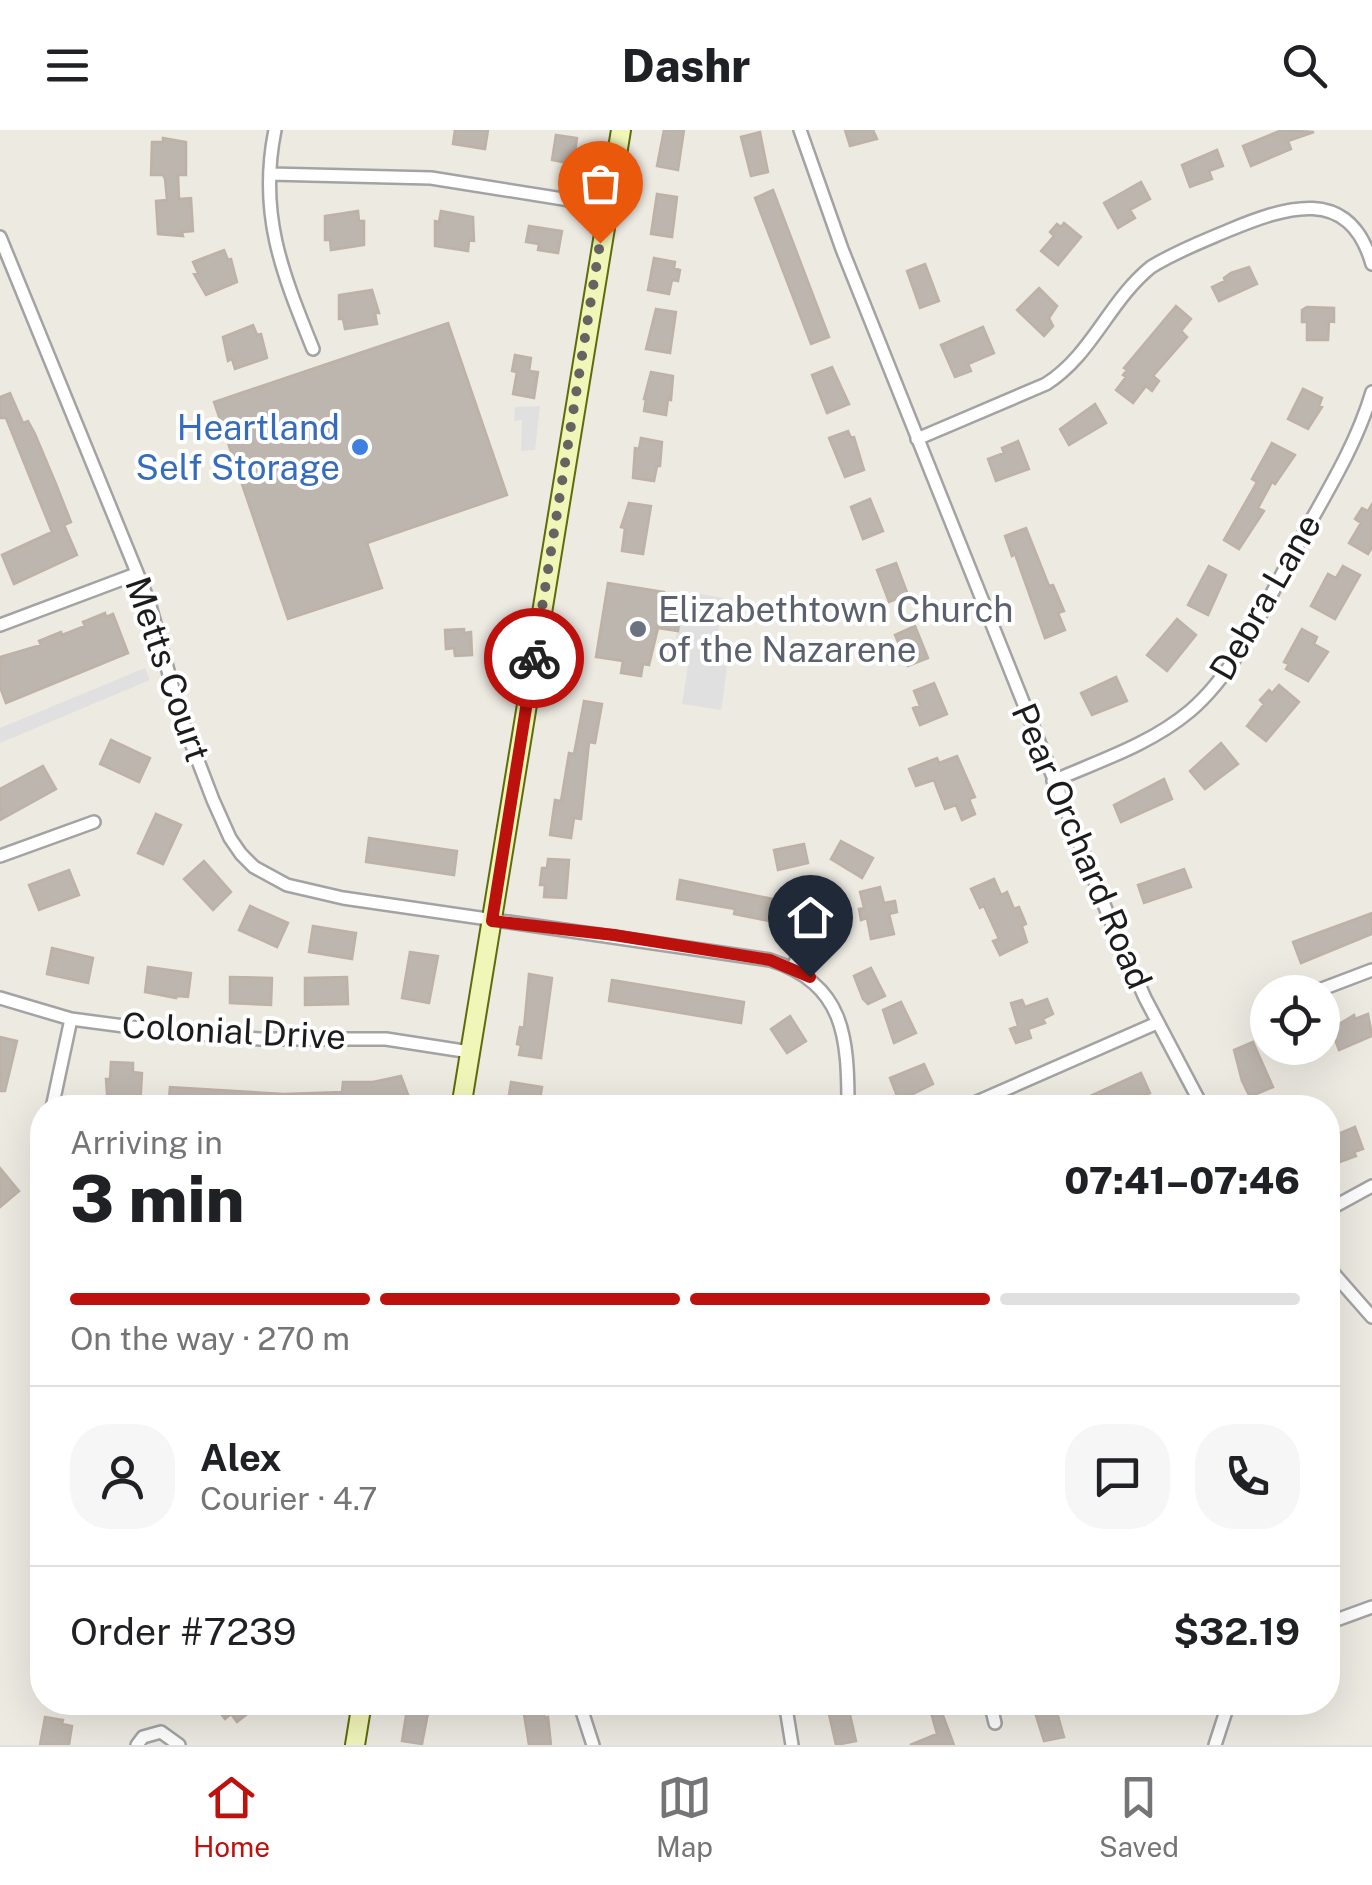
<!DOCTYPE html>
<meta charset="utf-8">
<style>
body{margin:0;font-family:"Public Sans",sans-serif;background:#f6f6f6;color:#202124;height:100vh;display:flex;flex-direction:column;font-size:38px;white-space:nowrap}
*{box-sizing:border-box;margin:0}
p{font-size:32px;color:#757577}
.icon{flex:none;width:55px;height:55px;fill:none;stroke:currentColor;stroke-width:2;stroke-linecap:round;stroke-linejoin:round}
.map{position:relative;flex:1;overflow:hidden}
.sheet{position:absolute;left:30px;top:965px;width:1310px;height:620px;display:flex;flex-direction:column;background:#fff;border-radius:40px;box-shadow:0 10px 40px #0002}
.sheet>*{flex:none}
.controls{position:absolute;left:1250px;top:845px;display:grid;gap:20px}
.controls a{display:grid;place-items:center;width:90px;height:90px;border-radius:50%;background:#fff;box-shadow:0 10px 40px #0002;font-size:50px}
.pin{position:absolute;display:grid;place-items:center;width:85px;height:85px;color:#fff;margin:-102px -42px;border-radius:50% 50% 50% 0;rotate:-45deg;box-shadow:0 0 10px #0007}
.pin .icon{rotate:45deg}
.courier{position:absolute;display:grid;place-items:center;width:100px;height:100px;margin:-50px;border:8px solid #bc110c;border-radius:50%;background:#fff;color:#222;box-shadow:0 2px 12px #0007}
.overview em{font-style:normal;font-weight:800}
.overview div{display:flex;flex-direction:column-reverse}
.overview{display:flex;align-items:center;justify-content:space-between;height:170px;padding:0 40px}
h1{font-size:65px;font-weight:800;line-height:75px}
.bar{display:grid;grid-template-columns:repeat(4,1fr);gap:15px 10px;align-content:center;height:120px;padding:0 40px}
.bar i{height:12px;border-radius:8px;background:#e0e0e0}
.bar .current{background:#bc110c}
.bar p{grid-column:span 4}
.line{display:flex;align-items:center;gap:25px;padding:0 40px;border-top:2px solid #e0e0e0}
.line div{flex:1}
.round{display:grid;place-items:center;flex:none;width:105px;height:105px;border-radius:40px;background:#f6f6f6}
header{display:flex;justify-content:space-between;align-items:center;height:130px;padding:0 40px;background:#fff;font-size:45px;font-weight:800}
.tab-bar{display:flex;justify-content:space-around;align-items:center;height:140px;border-top:2px solid #e0e0e0;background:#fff;font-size:28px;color:#757577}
.tab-bar a{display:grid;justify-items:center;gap:5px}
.tab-bar .current{color:#bc110c}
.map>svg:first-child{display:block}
</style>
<header><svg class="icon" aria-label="menu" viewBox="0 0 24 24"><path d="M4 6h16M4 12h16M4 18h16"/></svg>Dashr<svg class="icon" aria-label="search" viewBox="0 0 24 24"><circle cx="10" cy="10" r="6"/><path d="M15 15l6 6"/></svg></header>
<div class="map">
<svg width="1372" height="1615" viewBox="0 0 1372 1615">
<rect width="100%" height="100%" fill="#edeae2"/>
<path fill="#e0e0e0" d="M540,276l-5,44 -14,1 1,-31 -8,1 1,-14z
M683,461l41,7 -9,53 14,3 -8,56 -39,-6 9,-58 -16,-3z
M145,538l5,12 -150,63v-15z"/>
<path fill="#bdb6af" stroke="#beb1a6" stroke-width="2.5" d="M455,0h33l-3,19 -32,-5z
M664,0h20l-6,40 -21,-4z
M845,0h28l4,9 -27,7z
M1282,0l32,2 -26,9 3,8 -40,17 -8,-20z
M760,2l8,40 -17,4 -10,-39z
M556,5l21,3 -4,26 -21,-4z
M163,8l23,4v33h-8l1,24 12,-1 2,33 -11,1 1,4 -25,-2 -2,-33 11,-1 -2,-21 -2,-4h-12l1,-33h11z
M1217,20l6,16 -14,5 3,8 -22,8 -8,-22z
M1141,52l9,17 -20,11 5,8 -17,10 -14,-25z
M773,60l56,147 -18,7 -56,-146z
M657,64l20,3 -5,40 -21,-3z
M358,81l1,10h5v24l-33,5 -1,-10h-5v-24z
M441,81l32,6 1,24 -5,-1 -1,11 -33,-5v-25l4,1z
M1064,93l17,14 -23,28 -17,-14 13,-15 -4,-4 7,-8 4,3z
M529,96l33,5 -4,22 -20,-3 1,-6 -13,-2z
M224,120l4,10 3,-1 6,23 -31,13 -12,-21 4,-1 -5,-11z
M654,128l21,4 -1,6 6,2 -2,11 -6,-1 -3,14 -21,-4z
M925,134l14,37 -19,7 -13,-37z
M1249,137l8,17 -38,17 -7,-14 13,-6 -1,-3 7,-5z
M1039,158l18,18 -8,12 4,8 -9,10 -27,-26z
M372,160l7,23h-4l2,11 -32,5 -2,-10h-4v-24z
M1176,176l15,13 -10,12 6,6 -34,39 6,5 -7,10 -6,-5 -13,17 -17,-13 10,-13 -3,-2 4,-5 -3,-2z
M1307,177l27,1v14l-5,-1 -1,19h-21v-18h-5v-12z
M656,179l20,3 -6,41 -24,-4z
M448,193l59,172 -140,48 15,45 -94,31 -74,-217z
M253,195l4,10 4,-1 6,24 -32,11 -3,-10 -4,2 -5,-24z
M983,197l11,26 -26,11 3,7 -16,6 -14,-32z
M515,225l16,3 -2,13 9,1 -4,26 -21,-4 4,-22 -5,-1z
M832,237l17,37 -22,9 -15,-38z
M651,242l22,4 -2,24 -3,-1 -2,16 -22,-4 2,-12h-2z
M1303,259l19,9 -3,8 3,1 -14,22 -20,-10z
M10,263l13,30 5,-2 7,13 21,50 15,38 -7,3 13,30 -63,29 -12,-29 50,-23 -46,-114h-6v-21z
M1095,274l11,19 -37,22 -9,-16z
M848,301l3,7 3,-1 10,33 -19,7 -16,-39z
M641,308l21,4 -2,24h-3l-3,15 -21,-3 2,-30 4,1z
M1018,311l11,28 -33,12 -8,-22 16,-6 -2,-5z
M1272,313l23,12 -20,29 -3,-2 -14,26 6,3 -25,38 -15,-9 33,-58 -5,-3z
M870,369l13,32 -20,8 -12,-32z
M629,373l22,3 -8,48 -21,-3 3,-23 -4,-1z
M1372,374v43l-4,7 -19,-11 12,-20 -6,-4 7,-11 6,3z
M1026,398l23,58 4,-1 11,26 -6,2 7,17 -20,8 -30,-84 -3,2 -7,-20z
M896,433l12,32 -19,7 -12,-32z
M1209,436l17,9 -18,40 -20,-10z
M1343,436l17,9 -25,44 -24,-13 17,-32 8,4z
M608,453l56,9 -1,6 19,4 -4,29 -20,-3 -9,37 -6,-1 -2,12 -20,-3 2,-12 -27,-4z
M105,483l1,4 7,-3 15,39 -122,50 -6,-16v-30l41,-12 -2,-4 22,-9 1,3 23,-9 -2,-4z
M1177,489l19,16 -29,36 -20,-16z
M915,496l13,32 -20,8 -13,-31z
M464,499v4l7,-1 1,23 -17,1 -1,-8 -8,1 -1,-19z
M1302,499l15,8 -3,7 14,8 -20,29 -22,-12 3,-5 -5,-2z
M1116,547l11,24 -35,14 -11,-22z
M934,553l13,31 -27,11 -7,-17 7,-2 -6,-15z
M1279,555l20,17 -33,39 -19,-15 17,-22 -4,-4 9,-10 3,3z
M584,571l18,3 -7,39 -6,-1 -8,77 -7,-1 -3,20 -21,-3 5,-35 6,1 8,-48 5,1z
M111,610l39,18 -11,24 -39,-18z
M1221,613l17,21 -33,25 -15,-18z
M957,626l18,41 -6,2 6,15 -13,6 -6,-15 -11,4 -11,-29 -18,6 -7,-17 28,-11 2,5z
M43,636l13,23 -56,31v-31z
M1164,649l8,20 -51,23 -7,-17z
M156,684l25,11 -18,39 -25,-11z
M369,708l88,13 -3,24 -88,-13z
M841,711l32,17 -11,20 -31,-19z
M804,714l4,19 -30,7 -4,-20z
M548,729l21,1 -3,38 -22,-1 1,-12h-5l2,-17h5z
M204,731l27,31 -18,18 -29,-31z
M1184,739l7,18 -47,16 -6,-18z
M69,740l10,25 -40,15 -10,-25z
M994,749l7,16 6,-3 7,17 5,-2 7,17 -4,2 5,16 -27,13 -7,-14 6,-2 -15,-33 -4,2 -9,-19z
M680,750l93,19 -4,22 -35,-7 1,-5 -58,-10z
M880,757l4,16 11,-2 2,11 -8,2 5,20 -23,5 -4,-21 -6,2 -2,-11 5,-1 -4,-16z
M250,776l38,17 -11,24 -38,-17z
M1372,783v21l-71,29 -8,-21z
M313,796l43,7 -4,26 -43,-7z
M52,818l41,10 -5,25 -41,-9z
M410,822l28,4 -9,47 -27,-5z
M148,837l43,6 -3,24 -11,-1 -1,2 -31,-6z
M871,838l14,28 -17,8 -5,-5 -9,-23z
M529,844l23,4 -11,80 -22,-3 2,-10 -4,-1 3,-17 4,1z
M230,847l42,1 -1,27 -41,-2z
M347,847l1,27 -43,1v-27z
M612,850l132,22 -3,21 -132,-22z
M1047,869l6,15 -10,5 2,4 -17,6 3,9 -15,5 -6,-14 8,-3 -7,-23 11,-3 3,7z
M901,872l15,31 -22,10 -11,-33z
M1368,884l4,22 -33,14 -8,-21 23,-14 1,4z
M790,886l16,25 -19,12 -16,-24z
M0,907l17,4 -12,50h-5z
M1253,912l20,45 -21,9 -3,-1 -7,-14 -8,-31z
M111,932l22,1v9l9,1 -2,35h-32l-2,-29h4z
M924,934l9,20 -34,17 -9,-23z
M1141,943l9,20 -14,6 4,9h-76z
M401,946l12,32h-245l2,-21 114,7 58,-2 1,-10h30z
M511,952l31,5 -2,13 -9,-2 -2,10h-22z
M1355,997l8,22 -9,3 2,4 -16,6 -2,-4 -8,3 -2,-23z
M0,1038l19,23 -19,16z
M212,1572h34l5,9 -14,11 -6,-8 -6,5z
M522,1572h20l3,16 3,-1 3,28h-22z
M928,1572h10l16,43h-44l27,-11z
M1054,1572l10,35 -20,4 -11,-35z
M848,1576l8,35 -20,4 -8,-35z
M407,1579l21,4 -6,31 -20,-3z
M45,1587l18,3 -1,4 10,2 -3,19h-29z"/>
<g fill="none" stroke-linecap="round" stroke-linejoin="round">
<g stroke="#a3a3a3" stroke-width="16">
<path id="minor" d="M275,0c-17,84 7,142 38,219
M800,0l42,119 265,663 38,86 58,110
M270,44l161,4 176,28
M0,107l149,365 31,112 33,86 17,38 11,16 13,13 33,18 56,13 427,62c75,24 78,77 78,148
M917,309l129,-55c46,-29 63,-83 105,-117 24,-15 50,-25 76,-36 58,-24 122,-47 145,33
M0,495l136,-51
M1053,651c46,-20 98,-37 137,-70 49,-42 77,-111 108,-167 27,-49 58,-98 74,-152
M0,726l94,-34
M793,838l25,-65
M1314,862l58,-22
M0,868l71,21 91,12 98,8h126l84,13
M52,978l19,-89
M963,978l194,-85
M1328,1080l44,-24
M1328,1137l44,50
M1328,1493l44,-16
M579,1572l14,43
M785,1572l7,43
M990,1572l5,21
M137,1615l6,-8 18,-5 18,13
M1215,1615l14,-43"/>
</g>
<g stroke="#5e6b0b" stroke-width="22">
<path id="secondary" d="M461,978l160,-978
M355,1615l7,-43"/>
</g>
<use href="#minor" stroke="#fff" stroke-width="11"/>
<use href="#secondary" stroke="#f0f5b8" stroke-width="18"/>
</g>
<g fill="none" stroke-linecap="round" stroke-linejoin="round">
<path stroke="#656461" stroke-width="10" stroke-dasharray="0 18" d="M534,528l66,-415"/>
<path stroke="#bc110c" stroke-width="12" d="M534,528l-42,263 122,14 156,25 40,17"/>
</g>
<circle fill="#3f7fe0" stroke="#fff" stroke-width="4" cx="360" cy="317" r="10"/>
<circle fill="#6b7280" stroke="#fff" stroke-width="4" cx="638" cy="499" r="10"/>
<g text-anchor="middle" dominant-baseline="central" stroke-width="8" stroke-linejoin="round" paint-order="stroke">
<g font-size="35" fill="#366cbe" stroke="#fff" text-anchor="end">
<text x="340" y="297">Heartland<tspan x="340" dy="40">Self Storage</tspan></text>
</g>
<g font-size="35" fill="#1c1c1c" stroke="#fff">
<text transform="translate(1265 467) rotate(-60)">Debra Lane</text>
<text transform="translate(168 539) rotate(71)">Metts Court</text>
<text transform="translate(1082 716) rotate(67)">Pear Orchard Road</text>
<text transform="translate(234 901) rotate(3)">Colonial Drive</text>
</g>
<g font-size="35" fill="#5b616d" stroke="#fff" text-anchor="start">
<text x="658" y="479">Elizabethtown Church<tspan x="658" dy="40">of the Nazarene</tspan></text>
</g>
</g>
</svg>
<div class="controls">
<a><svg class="icon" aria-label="locate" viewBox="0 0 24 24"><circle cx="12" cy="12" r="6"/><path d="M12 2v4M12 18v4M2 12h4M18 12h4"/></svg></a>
</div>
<div class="pin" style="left:600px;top:113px;background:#ea580c"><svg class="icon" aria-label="bag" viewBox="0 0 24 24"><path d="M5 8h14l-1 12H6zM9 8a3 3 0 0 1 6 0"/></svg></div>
<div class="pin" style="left:810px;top:847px;background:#1f2937"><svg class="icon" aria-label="home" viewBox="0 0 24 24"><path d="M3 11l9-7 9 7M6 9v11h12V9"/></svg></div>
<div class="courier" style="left:534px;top:528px"><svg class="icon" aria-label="bike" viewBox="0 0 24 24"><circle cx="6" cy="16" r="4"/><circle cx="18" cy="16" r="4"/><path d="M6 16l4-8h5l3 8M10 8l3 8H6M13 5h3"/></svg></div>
<section class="sheet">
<div class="overview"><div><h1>3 min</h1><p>Arriving in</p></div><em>07:41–07:46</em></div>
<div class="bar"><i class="current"></i><i class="current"></i><i class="current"></i><i></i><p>On the way · 270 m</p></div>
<div class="line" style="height:180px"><a class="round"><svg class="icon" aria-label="person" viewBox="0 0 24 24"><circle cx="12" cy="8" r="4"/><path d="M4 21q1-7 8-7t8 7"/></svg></a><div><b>Alex</b><p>Courier · 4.7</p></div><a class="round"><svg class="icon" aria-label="chat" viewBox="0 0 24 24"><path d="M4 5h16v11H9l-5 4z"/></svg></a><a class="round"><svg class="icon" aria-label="phone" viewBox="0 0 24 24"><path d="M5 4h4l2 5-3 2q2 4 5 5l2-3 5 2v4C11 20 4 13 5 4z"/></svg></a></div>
<div class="line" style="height:130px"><div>Order #7239</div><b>$32.19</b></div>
</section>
</div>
<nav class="tab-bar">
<a class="current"><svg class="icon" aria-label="home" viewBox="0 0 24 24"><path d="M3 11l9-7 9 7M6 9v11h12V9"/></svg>Home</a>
<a><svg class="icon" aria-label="map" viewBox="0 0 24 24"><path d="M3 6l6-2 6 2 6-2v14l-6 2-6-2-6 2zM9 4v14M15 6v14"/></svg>Map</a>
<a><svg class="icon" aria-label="saved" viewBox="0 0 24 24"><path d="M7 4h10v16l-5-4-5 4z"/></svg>Saved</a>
</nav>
